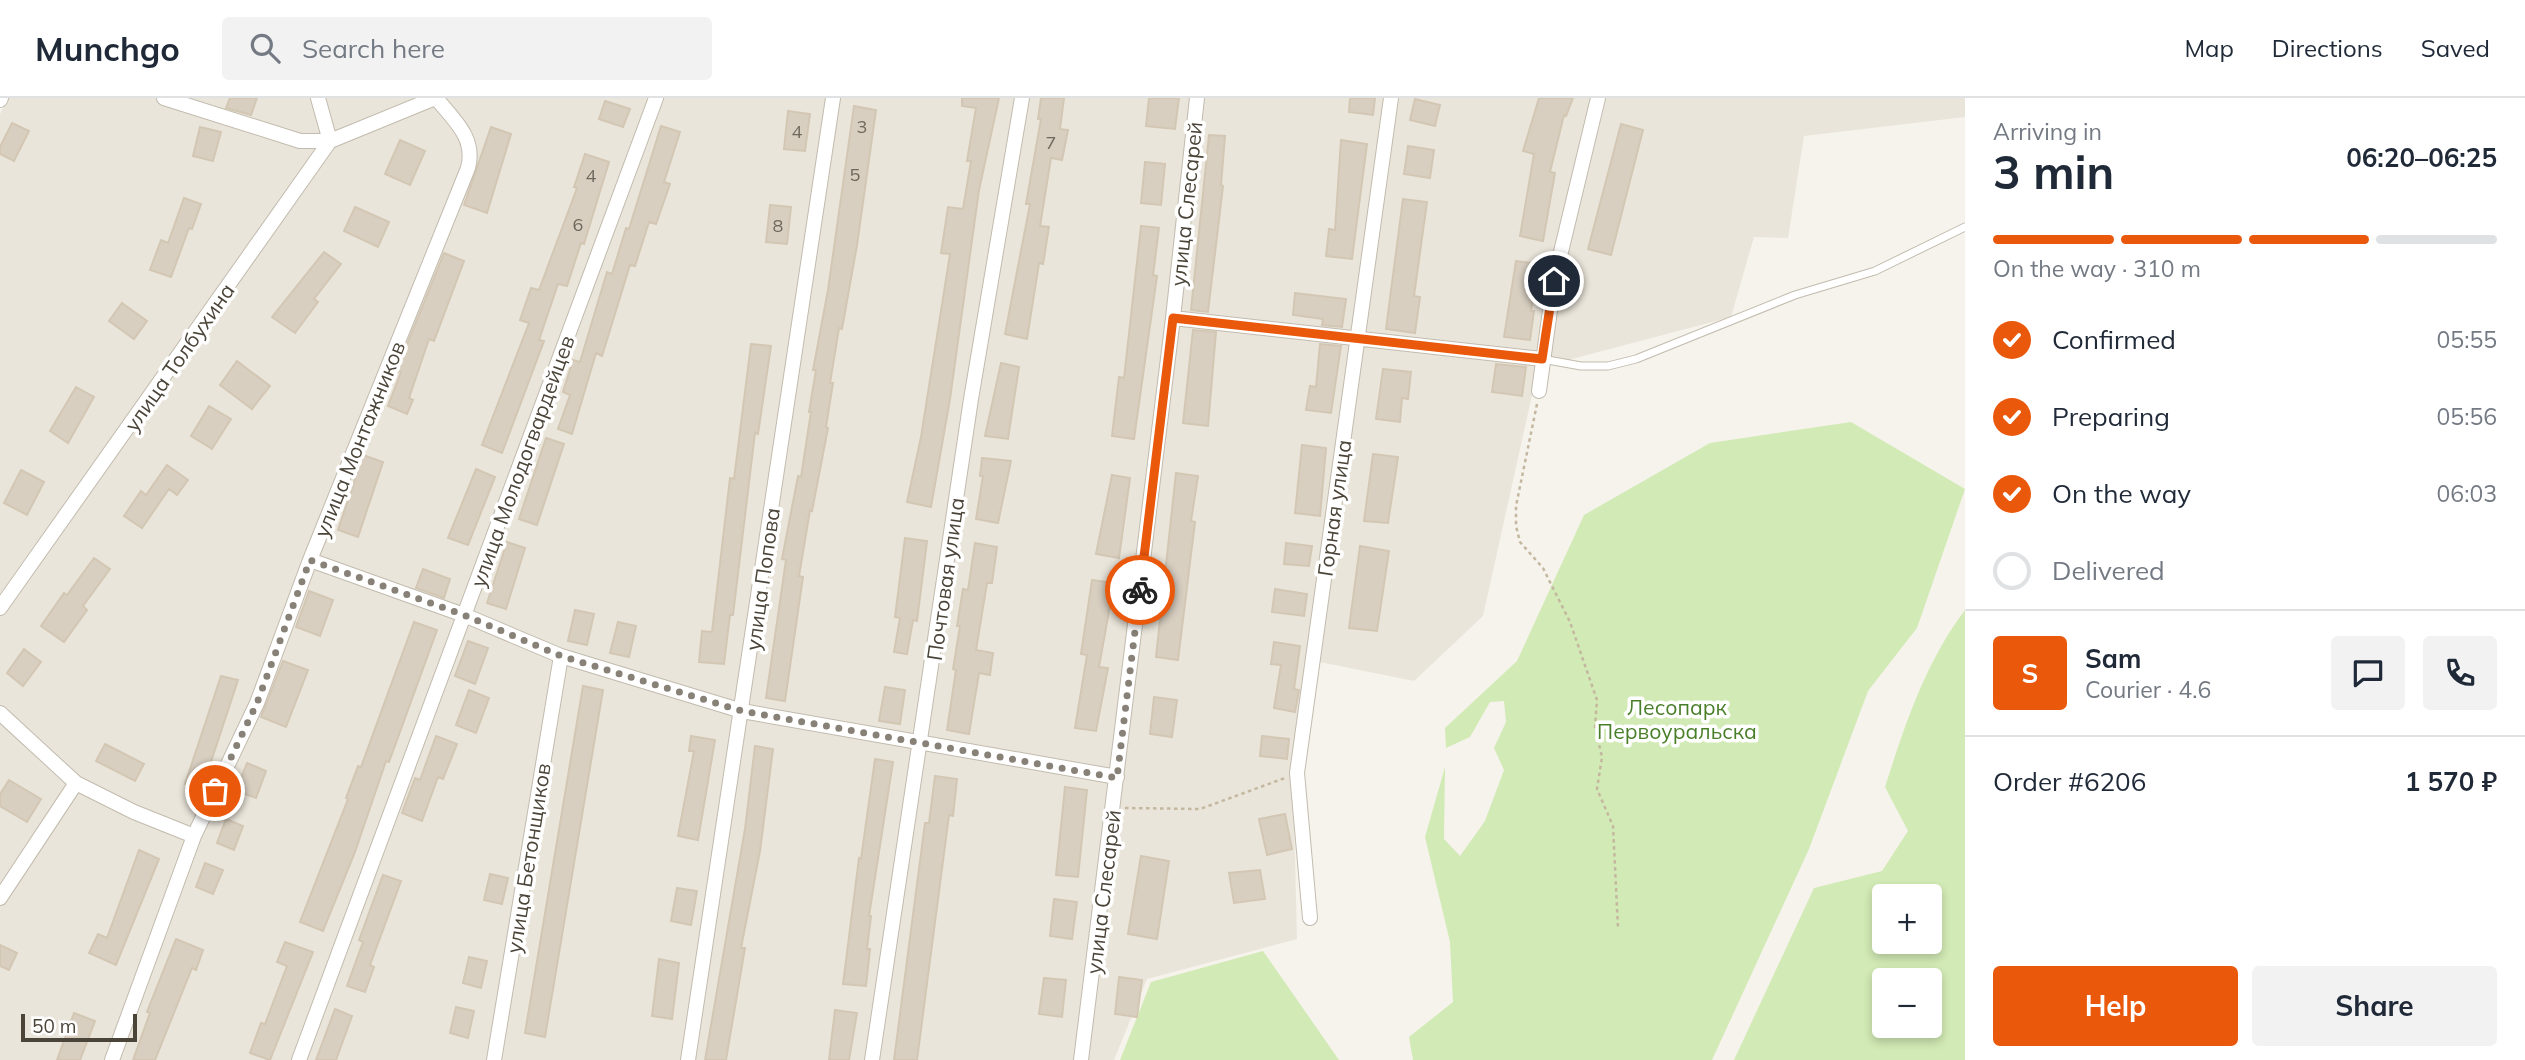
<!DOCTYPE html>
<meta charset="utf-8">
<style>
body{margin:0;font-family:Mulish,sans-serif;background:#f2f2f3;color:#1f2937;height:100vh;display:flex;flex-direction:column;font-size:26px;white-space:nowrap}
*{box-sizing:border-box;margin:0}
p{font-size:23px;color:#747a83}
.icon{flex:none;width:38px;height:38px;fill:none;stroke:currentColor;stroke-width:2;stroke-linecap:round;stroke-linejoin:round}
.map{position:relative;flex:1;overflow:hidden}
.details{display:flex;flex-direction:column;background:#fff;width:560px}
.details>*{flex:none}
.controls{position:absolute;left:1872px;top:786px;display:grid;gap:14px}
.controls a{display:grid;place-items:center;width:70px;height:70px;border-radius:7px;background:#fff;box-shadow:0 4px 10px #0003;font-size:35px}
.scale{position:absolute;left:21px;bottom:18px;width:116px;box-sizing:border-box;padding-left:7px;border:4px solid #4b4439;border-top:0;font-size:19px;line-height:24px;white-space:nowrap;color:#4b4439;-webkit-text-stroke:5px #fff;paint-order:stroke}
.pin{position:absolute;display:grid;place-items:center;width:60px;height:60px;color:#fff;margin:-30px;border:4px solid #fff;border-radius:50%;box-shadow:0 2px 7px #0007}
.courier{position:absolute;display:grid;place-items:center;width:70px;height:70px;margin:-35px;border:5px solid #ea580c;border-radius:50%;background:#fff;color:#222;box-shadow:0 2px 9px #0007}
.overview em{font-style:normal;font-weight:700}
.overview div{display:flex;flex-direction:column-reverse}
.overview{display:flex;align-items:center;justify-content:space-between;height:119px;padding:0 28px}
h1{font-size:46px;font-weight:700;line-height:52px}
.bar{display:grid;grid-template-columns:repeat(4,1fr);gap:10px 7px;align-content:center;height:84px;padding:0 28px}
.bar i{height:9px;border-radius:5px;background:#e0e1e3}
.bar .on{background:#ea580c}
.bar p{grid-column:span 4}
.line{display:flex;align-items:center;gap:18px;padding:0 28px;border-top:2px solid #e0e1e3}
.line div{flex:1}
.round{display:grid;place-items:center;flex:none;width:74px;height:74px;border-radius:7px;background:#f2f2f3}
ol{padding:0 28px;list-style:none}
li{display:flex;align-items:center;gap:21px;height:77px}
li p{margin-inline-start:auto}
li .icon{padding:7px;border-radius:50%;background:#ea580c;color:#fff;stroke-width:4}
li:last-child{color:#747a83}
li i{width:38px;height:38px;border:4px solid #e0e1e3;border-radius:50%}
.action{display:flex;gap:14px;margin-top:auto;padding:14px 28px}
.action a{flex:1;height:80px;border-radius:7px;background:#ea580c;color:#fff;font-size:28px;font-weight:700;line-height:80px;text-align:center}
.action a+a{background:#f2f2f3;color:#1f2937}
header{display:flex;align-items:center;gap:42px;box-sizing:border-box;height:98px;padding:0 35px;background:#fff;border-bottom:2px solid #e0e1e3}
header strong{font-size:33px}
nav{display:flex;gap:38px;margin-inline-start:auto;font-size:24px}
.search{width:490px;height:63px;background:#f2f2f3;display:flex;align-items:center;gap:18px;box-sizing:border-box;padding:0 24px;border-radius:7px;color:#747a83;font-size:26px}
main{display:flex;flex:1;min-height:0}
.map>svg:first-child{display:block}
</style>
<header>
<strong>Munchgo</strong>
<div class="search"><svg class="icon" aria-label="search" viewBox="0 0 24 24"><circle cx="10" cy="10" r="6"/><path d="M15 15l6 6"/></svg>Search here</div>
<nav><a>Map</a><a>Directions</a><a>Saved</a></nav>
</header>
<main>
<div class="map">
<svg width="1965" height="962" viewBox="0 0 1965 962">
<rect width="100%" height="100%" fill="#f6f3ec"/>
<path fill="#eae5da" d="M8,0h1957v19l-161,19 -16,102 -34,-1 -23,80 -193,51 -55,248 -69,65 -104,-21 -17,114 4,165 -150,40 -33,81h-1114v-946z"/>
<path fill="#d2eab5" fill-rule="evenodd" d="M1851,324l114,67 -48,139 -49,63 -59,158 -97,211h-299l-4,-23 44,-35 -3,-60 -25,-105 20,-70 -1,72 16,17 25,-35 19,-51 -10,-22 12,-26 -2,-21 -14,1 -20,35 -24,11 -1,-20 72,-67 67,-146 126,-72z
M1965,512v450h-231l80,-172 68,-17 26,-40 -23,-44c20,-62 40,-124 80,-177zM1885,798h45v46h-45zM1885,882h45v46h-45z
M1263,853l76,109h-219l31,-78z"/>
<path fill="#d8cfc1" stroke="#d3c7b4" stroke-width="2" d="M230,0h27l-6,17 -25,-7z
M962,0h37l-20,92 -29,209 -19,108 -24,-5 14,-65 29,-183 -9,-1 7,-46 15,2 8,-48h-4l9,-53 -14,-2z
M1041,0h23l-4,31 8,1 -6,30 -11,-2 -11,68 9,1 -6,37 -4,-1 -12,76 -22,-5 25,-130h-4l15,-85h-3z
M1149,0h30l-4,31 -29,-3z
M1350,0h25l-2,17 -24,-3z
M1539,0h34l-7,18 -2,-1 -14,57 5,1 -12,68 -23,-5 14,-82 -11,-3z
M1415,1l25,6 -5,21 -25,-6z
M605,3l25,8 -7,18 -24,-8z
M854,8l22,4 -19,135 -15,84 -3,-1 -9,55h3l-7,44 2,1 -16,83 -2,-1 -11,66 4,1 -18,124 -19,-3 20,-138 -4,-1 16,-83 3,1 10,-65h-2l7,-42h-3l15,-80z
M788,13l22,3 -5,37 -21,-2z
M12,25l17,8 -15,30 -14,-7v-7z
M1621,26l22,6 -32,125 -23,-6z
M661,28l19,6 -16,50 6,2 -14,40 -7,-2 -14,44 -5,-1 -28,91 -6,-3 -24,81 -14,-5 12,-34 -7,-3 10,-32 7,2 27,-90 5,2 14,-46 3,1z
M200,29l21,5 -8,29 -20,-5z
M491,29l20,7 -24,79 -23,-8z
M1209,37l16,1 -4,49 2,1 -15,126 -17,-2z
M400,42l25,11 -15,34 -25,-11z
M1341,42l26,4 -15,115 -26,-3 3,-27 6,1z
M1408,48l26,4 -4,28 -26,-4z
M585,56l24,8 -25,82 -3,-1 -14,43 -9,-2 -19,56 5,1 -42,112 -20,-8 47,-122 -9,-3 11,-32 8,2 38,-102 -3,-1z
M1145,64l20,2 -4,41 -20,-2z
M184,100l17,6 -9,25 -3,-1 -18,49 -21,-7 11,-30 7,3z
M1403,101l24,3 -13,94 6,1 -5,36 -29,-4z
M770,107l21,2 -4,37 -21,-2z
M355,109l34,15 -11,25 -34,-16z
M1141,128l18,2 -6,47 4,1 -23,163 -22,-3 7,-59 5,1z
M324,154l17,12 -27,35 4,3 -23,31 -23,-16z
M444,155l20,8 -30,80 -5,-2 -20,59 4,2 -6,14 -19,-8 13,-34 -3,-1 5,-17z
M1516,163l22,3 -7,47h3l-4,29 -26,-3z
M1295,195l51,6 -4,28 -20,-2 1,-6 -30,-4z
M122,205l25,18 -13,18 -25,-18z
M1193,232l23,2 -8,94 -25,-3z
M751,246l20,2 -13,88 -3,-1 -22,182h-3l-6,49 -25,-2 3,-31 10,1 18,-154 4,1z
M1320,246l21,2 -10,67 -25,-3 4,-24 6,1z
M237,263l33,25 -18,23 -32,-24z
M1001,265l18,4 -11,72 -23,-3z
M1496,266l30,3 -4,29 -30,-4z
M1383,271l28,3 -3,27 -6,-1 -2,24 -24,-3z
M76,289l18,10 -26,46 -18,-12z
M209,308l22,13 -19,30 -21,-13z
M546,340l18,6 -27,81 -18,-6z
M1302,347l24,3 -6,68 -25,-3z
M1373,356l25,3 -10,66 -24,-2z
M363,357l20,7 -25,75 -20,-7z
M982,360l29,3 -13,62 -22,-4 7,-43h-3z
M167,367l21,15 -11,15 -8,-6 -27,39 -18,-12 17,-25 5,4z
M476,371l19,8 -27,68 -20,-7z
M21,372l23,12 -17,33 -23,-12z
M1176,375l22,3 -7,45 4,1 -17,138 -22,-3z
M1112,377l18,3 -11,80 -23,-4z
M905,440l22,3 -10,80 -4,-1 -6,34 -13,-2 6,-34 -5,-1z
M507,444l18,6 -19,61 -19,-6z
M975,445l22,4 -5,36h-5l-11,67 17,3 -3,22 -11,-2 -10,61 -22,-4 9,-60 -3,-1 7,-43h-3l6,-37 5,1z
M1286,445l26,3 -3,20 -25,-2z
M1360,448l29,5 -12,80 -28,-3z
M94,460l16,11 -27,37 4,4 -23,32 -23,-16 23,-33 3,2z
M423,471l27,10 -6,19 -28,-10z
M1092,482l22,3 -15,84 9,1 -12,63 -21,-3 12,-73 -6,-1z
M1275,491l32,5 -3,22 -32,-4z
M309,493l24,9 -13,36 -24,-9z
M575,512l19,4 -7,31 -19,-4z
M414,524l23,8 -48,132 -3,-1 -31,91 -32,79 -23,-9 48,-123 -2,-1 12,-32 3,1z
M618,524l18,4 -7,31 -19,-4z
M468,543l20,7 -13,36 -20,-8z
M1274,544l26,4 -6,43 5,1 -4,22 -21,-4 7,-43 -10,-1z
M24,551l17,13 -18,24 -16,-13z
M283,563l25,9 -22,57 -25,-10z
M221,578l17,4 -36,109 -17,-5z
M583,588l20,4 -58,347 -20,-4z
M885,589l20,3 -5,34 -21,-3z
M469,592l20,8 -13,35 -20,-8z
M1154,599l23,3 -5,37 -22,-3z
M436,638l21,8 -14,35 -5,-2 -16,44 -20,-8 13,-35 5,2z
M691,638l24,4 -17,100 -20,-4 16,-85h-5z
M1262,638l27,3 -2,20 -27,-3z
M105,646l39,20 -9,17 -39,-20z
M755,648l18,3 -13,102 -19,97h4l-19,112h-21l40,-231z
M875,661l18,3 -24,154h2l-4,33h3l-4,37 -23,-2 16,-126 2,1z
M247,665l19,8 -10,27 -20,-7z
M935,678l22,3 -4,37 -4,-1 -32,245h-23l31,-237h4z
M9,682l32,19 -14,23 -27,-16v-12z
M1065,689l22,3 -9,87 -22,-2z
M1285,716l7,35 -25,6 -8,-36z
M226,721l17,7 -9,24 -17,-7z
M139,752l20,9 -43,106 -27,-12 9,-19 9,4z
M1141,758l28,5 -12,78 -29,-5z
M205,765l18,7 -10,24 -17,-7z
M1260,772l5,29 -31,4 -5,-30z
M490,776l18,4 -6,26 -18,-4z
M383,777l18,6 -31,84 4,2 -9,25 -18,-6 16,-44 -4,-2z
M677,790l20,3 -6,34 -20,-4z
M1054,801l23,3 -5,37 -22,-3z
M176,841l27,11 -7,20 -4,-2 -37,92h-22l17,-47 -3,-1z
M285,844l28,10 -43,108 -20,-7 11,-30 4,1 22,-58 -10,-4z
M0,847l17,8 -8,17 -9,-4z
M469,859l18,4 -6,27 -18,-5z
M659,861l20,4 -7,56 -20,-3z
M1119,879l23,3 -5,37 -22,-3z
M1044,880l22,2 -4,37 -23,-3z
M456,909l18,4 -6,27 -18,-5z
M335,911l17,7 -16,44h-20z
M835,912l22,3 -8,47h-20z
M74,915l21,8 -15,39h-23z"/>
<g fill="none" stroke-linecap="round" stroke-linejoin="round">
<g stroke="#c2bbae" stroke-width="9">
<path id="lane" d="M1542,261l39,7h27l28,-7 159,-64 80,-24 90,-44"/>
</g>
<g stroke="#c2bbae" stroke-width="16">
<path id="street" d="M164,0l136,43h30l105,-43
M0,2l1,-2
M1173,220l369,41
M1539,293l15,-110 44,-183
M310,462l154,55 97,41 181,55 375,66
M0,510l330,-467 -12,-43
M0,615l76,70 58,29 60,24
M0,800l76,-115
M1310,820l-13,-145 94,-675
M112,962l82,-224 63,-133 53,-143 158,-392c8,-30 -14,-48 -32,-70
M299,962l357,-962
M494,962l67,-404
M688,962l145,-962
M872,962l99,-661 51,-301
M1081,962l92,-742 24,-220"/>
</g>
<path stroke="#c4b79f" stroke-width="2.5" stroke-dasharray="3.5 3.5" stroke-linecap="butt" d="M1537,306l-21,102v20l4,16 23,26 27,54 27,78 -2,27 7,30 -5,32 16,37 5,102
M1125,710l75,1 85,-31"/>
<use href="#lane" stroke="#fff" stroke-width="7"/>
<use href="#street" stroke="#fff" stroke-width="14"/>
</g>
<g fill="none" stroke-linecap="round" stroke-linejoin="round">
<path stroke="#878178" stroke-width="7" stroke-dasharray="0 12.6" d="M215,693l42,-88 53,-143 154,55 97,41 181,55 375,67 23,-188"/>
<path stroke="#ea580c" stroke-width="9" d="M1140,492l33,-272 369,41 12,-78"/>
</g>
<g text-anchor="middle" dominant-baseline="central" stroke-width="7" stroke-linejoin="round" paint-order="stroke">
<g font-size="18" fill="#6e675b">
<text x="862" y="28">3</text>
<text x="797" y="33">4</text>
<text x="1051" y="44">7</text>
<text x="855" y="76">5</text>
<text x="591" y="77">4</text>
<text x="578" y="126">6</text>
<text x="778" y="127">8</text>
</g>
<g font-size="21" fill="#4b4439" stroke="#fff">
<text transform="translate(1186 106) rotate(-84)">улица Слесарей</text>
<text transform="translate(179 259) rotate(-55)">улица Толбухина</text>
<text transform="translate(359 341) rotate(-68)">улица Монтажников</text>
<text transform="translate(522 363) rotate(-70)">улица Молодогвардейцев</text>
<text transform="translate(1334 410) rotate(-82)">Горная улица</text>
<text transform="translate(762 481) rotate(-82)">улица Попова</text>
<text transform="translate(945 481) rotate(-82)">Почтовая улица</text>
<text transform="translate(528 760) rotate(-81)">улица Бетонщиков</text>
<text transform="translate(1103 794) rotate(-83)">улица Слесарей</text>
</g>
<g font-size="21" fill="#4a7f2a" stroke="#fff">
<text x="1677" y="609">Лесопарк<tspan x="1677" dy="24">Первоуральска</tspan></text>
</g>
</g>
</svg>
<div class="controls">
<a>+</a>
<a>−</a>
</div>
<div class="scale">50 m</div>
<div class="pin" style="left:215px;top:693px;background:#ea580c"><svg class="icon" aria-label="bag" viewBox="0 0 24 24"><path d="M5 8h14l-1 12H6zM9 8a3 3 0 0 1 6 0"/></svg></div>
<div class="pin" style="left:1554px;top:183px;background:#1f2937"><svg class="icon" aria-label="home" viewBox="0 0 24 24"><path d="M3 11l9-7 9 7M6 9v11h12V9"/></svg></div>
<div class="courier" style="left:1140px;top:492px"><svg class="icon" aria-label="bike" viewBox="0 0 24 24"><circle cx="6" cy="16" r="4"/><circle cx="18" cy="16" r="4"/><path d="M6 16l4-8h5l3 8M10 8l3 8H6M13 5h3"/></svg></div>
</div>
<section class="details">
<div class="overview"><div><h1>3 min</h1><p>Arriving in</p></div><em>06:20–06:25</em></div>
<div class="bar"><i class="on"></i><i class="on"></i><i class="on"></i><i></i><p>On the way · 310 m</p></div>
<ol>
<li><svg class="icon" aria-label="check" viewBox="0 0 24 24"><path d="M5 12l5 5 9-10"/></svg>Confirmed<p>05:55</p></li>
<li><svg class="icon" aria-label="check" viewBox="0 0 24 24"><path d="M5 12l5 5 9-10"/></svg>Preparing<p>05:56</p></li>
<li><svg class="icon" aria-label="check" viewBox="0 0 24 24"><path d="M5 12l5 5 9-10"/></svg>On the way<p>06:03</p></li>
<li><i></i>Delivered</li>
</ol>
<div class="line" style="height:126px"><b class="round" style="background:#ea580c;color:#fff">S</b><div><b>Sam</b><p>Courier · 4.6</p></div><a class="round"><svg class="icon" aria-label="chat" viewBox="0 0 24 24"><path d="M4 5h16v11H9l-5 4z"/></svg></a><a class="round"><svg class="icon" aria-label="phone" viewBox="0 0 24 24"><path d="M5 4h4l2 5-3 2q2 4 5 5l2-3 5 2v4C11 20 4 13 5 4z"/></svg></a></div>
<div class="line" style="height:91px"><div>Order #6206</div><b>1 570 ₽</b></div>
<div class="action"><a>Help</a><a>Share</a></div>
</section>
</main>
